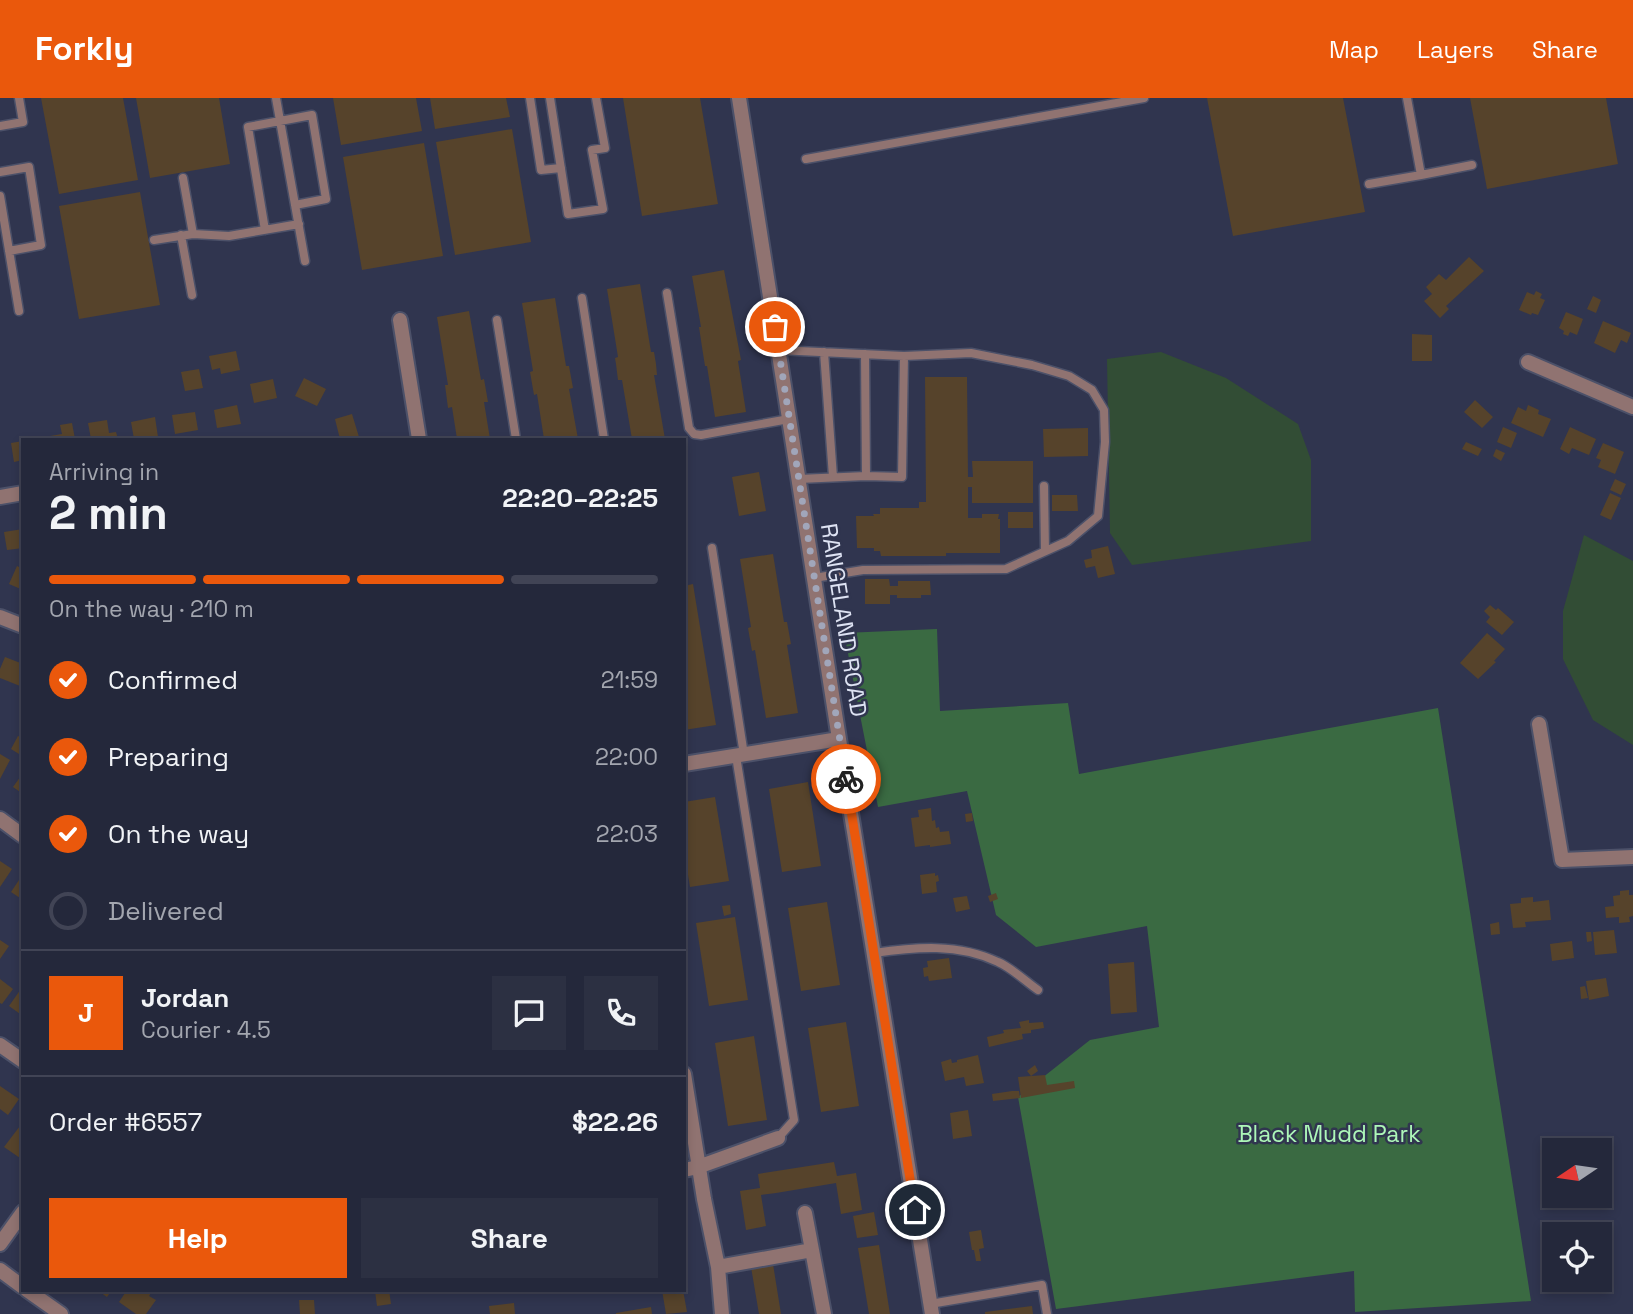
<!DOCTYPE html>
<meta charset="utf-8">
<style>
body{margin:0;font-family:"Space Grotesk",sans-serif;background:#2c3042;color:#f1f3f6;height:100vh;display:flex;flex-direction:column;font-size:26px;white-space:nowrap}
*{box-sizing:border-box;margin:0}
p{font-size:23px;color:#a3a6af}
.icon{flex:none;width:38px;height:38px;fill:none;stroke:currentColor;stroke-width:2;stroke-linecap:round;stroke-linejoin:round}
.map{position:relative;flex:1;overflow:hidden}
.sheet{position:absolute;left:21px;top:340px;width:665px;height:854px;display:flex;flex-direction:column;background:#24283b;border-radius:0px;box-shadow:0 4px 10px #0003,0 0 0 2px #414455}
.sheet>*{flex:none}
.needle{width:46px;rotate:257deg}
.controls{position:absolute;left:1542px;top:1040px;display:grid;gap:14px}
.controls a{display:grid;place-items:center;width:70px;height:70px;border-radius:0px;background:#24283b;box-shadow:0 4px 10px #0003,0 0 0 2px #414455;font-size:35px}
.pin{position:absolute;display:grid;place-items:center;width:60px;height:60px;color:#fff;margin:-30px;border:4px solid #fff;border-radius:50%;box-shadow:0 2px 7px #0007}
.courier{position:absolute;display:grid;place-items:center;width:70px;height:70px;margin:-35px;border:5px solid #ea580c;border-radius:50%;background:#fff;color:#222;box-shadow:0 2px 9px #0007}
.overview em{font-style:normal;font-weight:600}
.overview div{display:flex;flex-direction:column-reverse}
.overview{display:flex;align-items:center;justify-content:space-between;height:119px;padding:0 28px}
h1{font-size:46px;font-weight:600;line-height:52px}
.bar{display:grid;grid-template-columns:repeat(4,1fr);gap:10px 7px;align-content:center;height:84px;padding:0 28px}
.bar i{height:9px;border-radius:5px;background:#414455}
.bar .current{background:#ea580c}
.bar p{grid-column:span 4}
.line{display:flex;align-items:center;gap:18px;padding:0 28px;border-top:2px solid #414455}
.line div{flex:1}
.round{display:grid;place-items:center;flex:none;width:74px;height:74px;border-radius:0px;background:#2c3042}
ol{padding:0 28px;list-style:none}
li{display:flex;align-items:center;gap:21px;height:77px}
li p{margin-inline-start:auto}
li .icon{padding:7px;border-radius:50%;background:#ea580c;color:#fff;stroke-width:4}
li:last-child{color:#a3a6af}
li i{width:38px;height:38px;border:4px solid #414455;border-radius:50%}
.primary-button{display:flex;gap:14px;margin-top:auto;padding:14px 28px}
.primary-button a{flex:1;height:80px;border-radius:0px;background:#ea580c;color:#fff;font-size:28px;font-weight:600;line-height:80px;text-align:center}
.primary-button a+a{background:#2c3042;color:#f1f3f6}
header{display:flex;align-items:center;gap:42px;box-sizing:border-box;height:98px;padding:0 35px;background:#ea580c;color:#fff}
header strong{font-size:33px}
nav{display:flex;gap:38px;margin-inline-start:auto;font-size:24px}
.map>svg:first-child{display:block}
</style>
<header>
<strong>Forkly</strong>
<nav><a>Map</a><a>Layers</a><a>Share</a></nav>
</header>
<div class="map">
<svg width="1633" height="1216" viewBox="0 0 1633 1216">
<rect width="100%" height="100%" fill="#30354f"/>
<path fill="#324d35" d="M1161,254l65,26 72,46 13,36v81l-179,24 -22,-32 -3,-174z
M1584,437l49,26v184l-40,-25 -30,-61v-48z"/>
<path fill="#3a6a42" d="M937,531l3,82 128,-8 11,71 359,-66 93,593 -176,11 -1,-41 -298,38 -38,-212 72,-57 69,-13 -12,-101 -111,21 -40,-32 -29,-124 -89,16 -34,-174z"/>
<path fill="#56432b" d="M41,0h82l15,82 -79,14z
M136,0h83l11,66 -80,14z
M333,0h83l6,33 -81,14z
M430,0h76l4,19 -75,12z
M623,0h77l18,106 -76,12z
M1207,0h136l22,114 -132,24z
M1470,0h136l12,66 -131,25z
M512,31l19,113 -76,13 -19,-113z
M424,45l19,113 -81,14 -19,-113z
M140,94l20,113 -81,14 -20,-113z
M1469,159l15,14 -38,35 3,3 -9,9 -16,-17 8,-7 -6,-7 13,-13 7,6z
M724,172l17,90 -3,1 8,51 -31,5 -8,-51h-2l-3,-19 -3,-20h2l-9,-51z
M640,186l11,68h3l2,12 1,11h-3l11,64h-33l-10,-59h-4l-2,-16 -1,-6 3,-1 -11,-68z
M1536,193l6,3 -2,4 5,2 -7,15 -6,-2 -1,2 -12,-5 8,-18 7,3z
M1593,198l8,4 -5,13 -9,-4z
M555,200l11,68h3l4,22 -4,1 9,50h-34l-7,-45 -3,1 -4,-23 3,-1 -11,-68z
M469,213l12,69 3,-1 4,23h-4l6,37h-33l-5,-32 -4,1 -3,-23h3l-11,-68z
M1566,214l17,7 -6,16 -7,-3 -2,4 -5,-2 1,-3 -5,-3z
M1603,223l28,12 -4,10 -6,-3 -6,13 -21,-10z
M1412,236l20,1v26h-20z
M236,253l4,19 -19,4 -1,-6 -8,2 -3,-14z
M199,271l4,19 -18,3 -4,-19z
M925,279h42l1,100h5l-1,-16h61v42h-61v-16h-4v31h14v-4h17l-1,5h2v34h-54v3h-65l-1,-5h-6v-3h-17l-1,-32h18l-1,-2h7v-6h39v-6h7z
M304,280l22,11 -9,17 -22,-10z
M273,281l4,19 -23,5 -4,-19z
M1475,302l18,17 -11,11 -18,-16z
M237,307l4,19 -24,4 -3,-18z
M1528,307l11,5 -1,4 13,5 -8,18 -32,-14 7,-16 8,4z
M195,314l3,18 -23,4 -3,-19z
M352,316l7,23 -9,2h-10l-5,-20z
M155,319l3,20 -24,2 -3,-17z
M107,322l2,13 7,-1 2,7h-27l-3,-16z
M72,325l3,16h-24l-1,-3 12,-2 -2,-9z
M1503,329l14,6 -6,15 -14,-6z
M1570,329l26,12 -7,16 -17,-7 -3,6 -9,-5z
M1088,330v28l-44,1 -1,-28z
M23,343v19l-9,2 -3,-19z
M1466,344l16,7 -4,7 -16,-7z
M1603,345l21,9 -9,22 -17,-7 3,-7 -5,-2z
M1496,351l9,4 -4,8 -8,-5z
M759,374l7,39 -27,5 -7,-39z
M1615,381l11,5 -5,11 -11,-5z
M1610,395l11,5 -10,22 -11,-5z
M1052,397h25l1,16h-26z
M1008,414h25v16h-25z
M23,431v19l-16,2 -3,-18z
M1108,448l7,28 -17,4 -3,-12 -9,2 -2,-8 8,-2 -1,-8z
M773,456l11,68h3l4,22 -4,1 11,68 -32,5 -11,-68 -3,1 -4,-23 3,-1 -11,-68z
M17,468l6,3v21l-14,-6z
M865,481h24l1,7h8v-5h32l1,14h-10v3h-24v-3h-7v9h-25z
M693,486l23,141 -32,5v-144z
M1490,507l6,5 2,-2 16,14 -12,13 -16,-13 4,-5 -6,-6z
M1487,535l18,16 -11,12 2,1 -18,17 -18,-16z
M5,559l18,7v15l-3,7 -20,-8v-9z
M18,638l5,2v10l-4,6 -8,-5z
M0,656l10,6 -10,19z
M23,675v21l-10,-7z
M808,684l13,84 -39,6 -13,-83z
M715,699l14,84 -39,6 -6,-36v-49z
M931,710l1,13 3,-1 1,8 3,-1 1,5 9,-1 2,13 -21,3v-2l-15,2 -4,-29 8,-1 -1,-7z
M972,715l1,8 -7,1 -1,-8z
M0,763l12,8 -12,18z
M935,775v3l3,-1 1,6 -3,1 1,10 -15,2 -2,-19z
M23,776v26l-12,-8z
M1629,792v5h4v21l-4,1 1,5 -11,1v-6l-13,1 -1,-11 9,-1 -1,-10 7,-1v-4z
M996,795l2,6 -8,3 -2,-6z
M967,798l3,13 -14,3 -3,-14z
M1533,799v5l16,-2 2,20 -26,2 1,5 -13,1 -3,-24 11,-1v-5z
M827,804l13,83 -39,6 -13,-83z
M730,807l1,9 -7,2 -2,-10z
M735,819l13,83 -39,6 -13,-83z
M1499,824l1,12 -9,1 -1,-11z
M1614,832l3,23 -22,2 -2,-23z
M1586,834h5l1,9 -5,1z
M0,842l9,6 -9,13z
M1572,843l2,17 -22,3 -2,-17z
M949,860l3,20 -23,3 -1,-5 -4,1 -1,-9 5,-1 -1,-6z
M1134,864l3,50 -26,2 -3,-50z
M1606,880l3,18 -20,4 -3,-19z
M0,881l13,10 -11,15 -2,-1z
M23,888v30l-14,-10z
M1585,888l3,12 -7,1 -1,-12z
M1029,922v3l14,-1 1,6 -13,2v3l-9,1 1,5 -34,8 -2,-10 17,-4 -1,-3 18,-2 -2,-6z
M846,924l13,84 -38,6 -13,-84z
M754,938l13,84 -39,6 -13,-83z
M978,957l6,28 -18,3 -2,-9 -19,4 -4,-19 10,-3 1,4 5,-1v-2z
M1035,967l3,6 -7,5 -4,-5z
M1045,977l2,10 27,-4 1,7 -54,10 -3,-21z
M0,988l19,13 -11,16 -8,-6z
M1012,993h7l1,7 -27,3 -1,-7z
M968,1012l4,26 -19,3 -3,-26z
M23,1024v32l-3,4 -16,-11z
M834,1064l3,14 19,-3 6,37 -21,4 -5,-31 -60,10 -15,2 5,31 -20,4 -6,-39 20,-3 -2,-14z
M874,1114l4,23 -21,3 -4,-22z
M981,1132l3,18 -5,1 2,12h-5l-2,-11h-2l-3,-18z
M879,1147l11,69h-21l-11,-66z
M773,1166l8,50h-22l-8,-47z
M97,1192h15l-5,7z
M127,1192h19l5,3 -2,3 7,4 -10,14h-10l-17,-12z
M389,1192l2,14 -14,2 -2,-15z
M662,1192h21l4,22 -21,2z
M299,1202h15l1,14h-15z
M514,1205l1,11h-25l-1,-8z
M1032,1208l1,8h-48v-2z
M651,1209l1,7h-36v-1z"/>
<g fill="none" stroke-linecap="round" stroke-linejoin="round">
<g stroke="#4c5169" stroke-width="11">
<path id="service" d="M276,0l29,163
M530,0l11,72 20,-2
M550,0l18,116 35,-5 -11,-59 13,-2 -9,-50
M0,28l23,-4 -4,-24
M806,61l338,-61
M0,74l29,-5 12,78 -32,6
M1421,77l51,-10
M183,80l10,56
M1369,86l52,-9 -14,-77
M0,98l19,115
M265,132l-17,-103 64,-12 14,84 -31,6
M181,137l11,60
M154,142l39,-6 36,2 70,-12
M667,195l22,135 5,6 7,1 88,-16
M582,200l22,141
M497,222l19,119
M778,252l126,6 67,-3 61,12 37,11 23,14 12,20 1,32 -7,74 -30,25 -62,28 -143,1 -49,8
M824,254l9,125
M865,256l1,122
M799,381l67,-3 36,1 2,-121
M1044,388l1,65
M712,450l32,207
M736,658l58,364 -16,18
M874,855c42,-6 84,-10 124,9 14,6 27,19 40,28
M930,1206l112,-19 5,29"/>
</g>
<g stroke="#4c5169" stroke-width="18">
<path id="minor" d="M739,0l100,641 93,575
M400,222l19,119
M1528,264l105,45
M0,399l23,-4
M0,519l23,9
M1539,626l23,136 71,-3
M684,666l155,-25
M0,721l23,17
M0,947l23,16
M684,976l20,125 14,68 4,47
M684,1072l14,-3 80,-29
M805,1115l7,37
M0,1146l23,-32
M718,1169l94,-17 12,64
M0,1172l23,17
M27,1192l34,24"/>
</g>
<use href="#service" stroke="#907371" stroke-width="8"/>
<use href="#minor" stroke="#907371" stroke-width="14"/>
</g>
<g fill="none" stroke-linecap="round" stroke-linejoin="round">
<path stroke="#a1a6ba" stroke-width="7" stroke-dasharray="0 12.6" d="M775,229l71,452"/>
<path stroke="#ea580c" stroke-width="9" d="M846,681l69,431"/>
</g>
<g text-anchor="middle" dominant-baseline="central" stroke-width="5" stroke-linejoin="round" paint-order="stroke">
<g font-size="23" fill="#dee3f3" stroke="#30354f">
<text transform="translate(844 522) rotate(81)">RANGELAND ROAD</text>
</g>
<g font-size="23" fill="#adf7b8" stroke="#30354f">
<text x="1329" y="1036">Black Mudd Park</text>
</g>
</g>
</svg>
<div class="controls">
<a><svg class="needle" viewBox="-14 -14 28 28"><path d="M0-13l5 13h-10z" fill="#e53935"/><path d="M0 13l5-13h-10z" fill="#a3a6af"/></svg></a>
<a><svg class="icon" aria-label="locate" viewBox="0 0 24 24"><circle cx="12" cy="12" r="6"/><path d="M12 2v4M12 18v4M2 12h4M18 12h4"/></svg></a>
</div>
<div class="pin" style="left:775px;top:229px;background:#ea580c"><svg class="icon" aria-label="bag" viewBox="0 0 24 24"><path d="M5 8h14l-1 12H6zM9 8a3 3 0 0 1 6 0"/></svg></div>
<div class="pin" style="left:915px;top:1112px;background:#1f2937"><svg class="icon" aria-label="home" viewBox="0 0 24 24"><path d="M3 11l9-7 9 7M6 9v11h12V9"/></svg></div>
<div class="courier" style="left:846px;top:681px"><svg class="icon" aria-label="bike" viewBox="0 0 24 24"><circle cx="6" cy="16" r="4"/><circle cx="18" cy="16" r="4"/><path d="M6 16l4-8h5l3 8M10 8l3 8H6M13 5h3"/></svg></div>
<section class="sheet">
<div class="overview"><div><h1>2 min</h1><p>Arriving in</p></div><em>22:20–22:25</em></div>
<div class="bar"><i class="current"></i><i class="current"></i><i class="current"></i><i></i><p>On the way · 210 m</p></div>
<ol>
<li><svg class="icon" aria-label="check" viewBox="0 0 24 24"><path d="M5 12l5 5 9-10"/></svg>Confirmed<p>21:59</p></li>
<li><svg class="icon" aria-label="check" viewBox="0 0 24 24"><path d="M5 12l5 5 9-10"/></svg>Preparing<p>22:00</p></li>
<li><svg class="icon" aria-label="check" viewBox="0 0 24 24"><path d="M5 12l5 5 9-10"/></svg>On the way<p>22:03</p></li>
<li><i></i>Delivered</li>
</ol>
<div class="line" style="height:126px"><b class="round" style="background:#ea580c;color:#fff">J</b><div><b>Jordan</b><p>Courier · 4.5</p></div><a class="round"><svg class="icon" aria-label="chat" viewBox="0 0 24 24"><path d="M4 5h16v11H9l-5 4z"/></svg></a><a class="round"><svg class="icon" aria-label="phone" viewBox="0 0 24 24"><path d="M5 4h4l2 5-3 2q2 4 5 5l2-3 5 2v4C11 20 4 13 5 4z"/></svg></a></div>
<div class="line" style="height:91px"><div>Order #6557</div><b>$22.26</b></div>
<div class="primary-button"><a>Help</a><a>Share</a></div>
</section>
</div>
